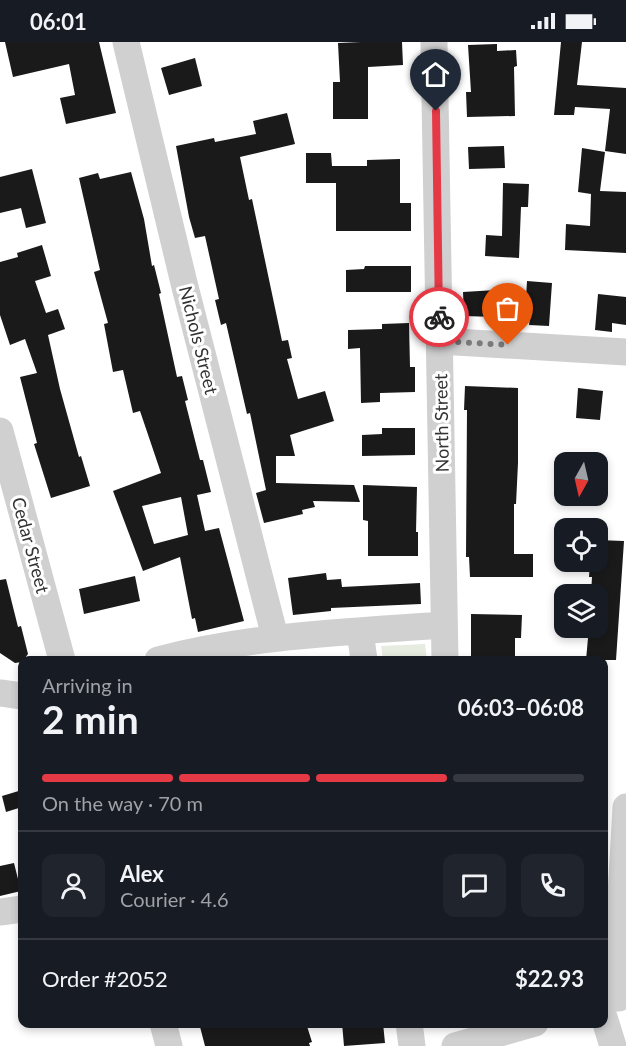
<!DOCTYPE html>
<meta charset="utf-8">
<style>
body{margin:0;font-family:Lato,sans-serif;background:#20242c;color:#f1f3f6;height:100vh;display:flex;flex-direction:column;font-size:22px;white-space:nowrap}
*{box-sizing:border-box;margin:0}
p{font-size:20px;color:#9ea1a6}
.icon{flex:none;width:33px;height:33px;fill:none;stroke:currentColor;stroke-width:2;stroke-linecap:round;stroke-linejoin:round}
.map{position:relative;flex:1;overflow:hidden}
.details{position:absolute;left:18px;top:614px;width:590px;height:372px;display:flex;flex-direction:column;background:#171b24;border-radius:12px;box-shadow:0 3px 9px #0003}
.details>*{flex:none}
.needle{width:39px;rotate:188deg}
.fabs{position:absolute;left:554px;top:410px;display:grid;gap:12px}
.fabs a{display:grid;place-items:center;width:54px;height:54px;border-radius:12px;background:#171b24;box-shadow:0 3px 9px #0003;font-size:30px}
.pin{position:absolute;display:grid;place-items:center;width:51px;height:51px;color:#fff;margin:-62px -26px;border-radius:50% 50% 50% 0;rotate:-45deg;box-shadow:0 0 6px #0007}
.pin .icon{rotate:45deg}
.courier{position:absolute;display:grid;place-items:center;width:60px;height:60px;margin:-30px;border:4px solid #e63946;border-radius:50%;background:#fff;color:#222;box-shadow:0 2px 8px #0007}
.headline em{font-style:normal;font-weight:700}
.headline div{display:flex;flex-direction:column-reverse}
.headline{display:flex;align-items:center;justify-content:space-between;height:102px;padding:0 24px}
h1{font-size:39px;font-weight:700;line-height:45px}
.bar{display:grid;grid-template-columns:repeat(4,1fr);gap:9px 6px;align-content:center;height:72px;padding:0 24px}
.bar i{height:8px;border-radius:4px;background:#363941}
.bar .on{background:#e63946}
.bar p{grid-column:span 4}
.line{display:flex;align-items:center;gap:15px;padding:0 24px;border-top:2px solid #363941}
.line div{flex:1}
.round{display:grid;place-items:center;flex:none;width:63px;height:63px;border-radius:12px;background:#20242c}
.status{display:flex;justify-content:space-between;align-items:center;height:42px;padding:0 30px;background:#171b24;direction:ltr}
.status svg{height:16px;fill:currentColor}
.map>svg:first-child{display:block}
</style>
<div class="status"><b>06:01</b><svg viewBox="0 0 49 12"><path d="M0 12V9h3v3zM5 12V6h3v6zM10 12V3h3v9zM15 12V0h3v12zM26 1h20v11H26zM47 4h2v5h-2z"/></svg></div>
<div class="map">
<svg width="626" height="1004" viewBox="0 0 626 1004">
<rect width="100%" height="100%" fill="#fff"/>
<path fill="#e6ecdf" d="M425,602l2,16h-44l-2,-14z"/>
<path fill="#1a1a1a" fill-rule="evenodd" d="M5,0h94l17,71 -50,11 -6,-26 15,-3 -6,-31 -56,13z
M361,0h41l1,23 -35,2v52h-35v-37h7l-2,-39z
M561,0h21l-5,43 49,3v66l-21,-3 5,-42 -35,-2 -1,8h-20z
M497,2v7l19,-1 1,16 -3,1 1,49 -48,1 -1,-25h5l-3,-47z
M195,16l7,28 -33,9 -8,-27z
M287,71l8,31 -55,13 9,43 3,-1 30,142 6,-1 4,18 -5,1 11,40 27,-8 9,30 -44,14 5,21h-19v27l78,2 6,17 -47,-1 2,6 -13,3 1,4 -39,9 -8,-30 10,-3 -16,-77 -3,1 -21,-91 -5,2 -6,-25 4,-1 -14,-63 -10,2 -6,-21 -13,-71 38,-8 1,4 41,-8 -3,-13z
M504,104l1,22 -36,1 -1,-22z
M582,106l23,4 -5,39 26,1v61l-61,-3 1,-26 24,2 1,-32 -13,-2z
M306,111h25l1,13h35v-6l33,-1v44h11v28h-75v-48h-30z
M32,127l14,54 -20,5 -5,-20 -21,5v-36z
M131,130l13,47 8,47 2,-1 7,28 -2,1 18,83 5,-1 6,24 -3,1 15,59h3l8,32 -14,3 8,36 14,-3 25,93 -46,11 -3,-14 -3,1 -12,-62 -37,14 -30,-80 48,-18 -21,-62 -7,2 -10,-43 -10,2 -9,-48 4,-1 -14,-51 6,-2 -21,-92 19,-5 2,6zM181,455l7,38 -34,9 -12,-38z
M503,141l26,1 -1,23h-7l-2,51 -34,-2 1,-21 16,1z
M42,203l9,31 -16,5 11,32 12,-4 7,20 -17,6 12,54 19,68 2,-1 9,30 -39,12 -17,-54 3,-1 -17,-66 17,-4 -12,-34 -15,6 -10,-30v-53l18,-5 -1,-4z
M365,224h46v26h-65v-22l18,-1z
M527,239l25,2 -3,43 -20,-1 1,-7 -66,-2 -1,-24 33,-2v9l30,-1z
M598,252l28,3v28l-14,-2v9l-17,-2z
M409,281l1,44h5v25l-35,1v9l-19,1 -1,-55 -12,1v-19l34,-1v-5z
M465,344l53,2v75l-2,41h-2v50h19v23h-63l-1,-20h-3l1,-147h-3z
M578,346l25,3 -3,29 -24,-2z
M382,386h33v27l-53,1v-21l20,-1z
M363,443l54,2 -1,45h2v24h-50v-35l-5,-1z
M597,498l27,1 -8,119h-30l3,-33h8v-33h-6l1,-17h-3l1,-16h7z
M326,531l1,7 14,-1 1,8 78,-4 1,21 -90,4v3l-38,4 -5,-37z
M135,534l5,25 -56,13 -5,-25z
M6,537l12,48 3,-1 7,28 -6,8 -7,1 -15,-10v-73z
M471,572l51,1 -1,23h-6v22h-44z
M22,748v17l-16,5 -4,-16z
M14,821l7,28 -21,5v-30z
M199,981h107l6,19 -3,1 1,3h-105z
M342,981h41l2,20 -41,3z"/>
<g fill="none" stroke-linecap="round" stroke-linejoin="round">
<path stroke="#d0d0d0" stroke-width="27" d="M126,0l58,241 91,354
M434,0l11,618
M439,299l187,11
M0,389l62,229
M360,589l4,29
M158,618c94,-25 190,-28 286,-35
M0,651l22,3
M0,870l22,-3
M619,956l1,-86 6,-105
M603,972l10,32
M163,981l6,23
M409,981l3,23
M455,1004l80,-23"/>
</g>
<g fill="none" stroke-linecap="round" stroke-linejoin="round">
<path stroke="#7a7a7a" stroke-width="6" stroke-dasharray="0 10.8" d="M439,275v24l69,4"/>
<path stroke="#e63946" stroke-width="8" d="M436,69l3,206"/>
</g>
<g text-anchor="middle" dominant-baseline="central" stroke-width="6" stroke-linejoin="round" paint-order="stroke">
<g font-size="18" fill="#333" stroke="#fff">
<text transform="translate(199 298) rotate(76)">Nichols Street</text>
<text transform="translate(441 381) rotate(-91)">North Street</text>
<text transform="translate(31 503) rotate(75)">Cedar Street</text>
</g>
</g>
</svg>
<div class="fabs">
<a><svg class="needle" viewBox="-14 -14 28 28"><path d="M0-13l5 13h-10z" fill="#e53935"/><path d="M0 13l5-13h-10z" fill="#9ea1a6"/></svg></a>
<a><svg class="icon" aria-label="locate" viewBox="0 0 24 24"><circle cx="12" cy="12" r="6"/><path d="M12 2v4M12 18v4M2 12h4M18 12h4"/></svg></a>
<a><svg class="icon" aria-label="layers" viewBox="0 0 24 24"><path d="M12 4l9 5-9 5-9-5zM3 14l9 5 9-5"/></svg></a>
</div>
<div class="pin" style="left:508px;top:303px;background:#ea580c"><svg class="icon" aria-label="bag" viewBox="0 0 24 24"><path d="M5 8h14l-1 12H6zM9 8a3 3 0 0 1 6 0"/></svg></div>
<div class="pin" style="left:436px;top:69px;background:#1f2937"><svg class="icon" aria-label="home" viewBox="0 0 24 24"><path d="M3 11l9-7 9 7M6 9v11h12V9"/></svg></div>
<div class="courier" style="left:439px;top:275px"><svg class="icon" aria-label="bike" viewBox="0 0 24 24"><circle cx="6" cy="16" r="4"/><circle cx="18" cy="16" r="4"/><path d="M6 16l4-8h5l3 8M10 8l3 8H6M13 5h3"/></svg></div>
<section class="details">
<div class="headline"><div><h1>2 min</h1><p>Arriving in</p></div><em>06:03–06:08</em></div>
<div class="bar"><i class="on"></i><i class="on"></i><i class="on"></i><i></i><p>On the way · 70 m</p></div>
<div class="line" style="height:108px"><a class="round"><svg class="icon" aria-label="person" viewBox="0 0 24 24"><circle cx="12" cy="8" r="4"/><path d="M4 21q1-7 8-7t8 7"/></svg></a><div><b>Alex</b><p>Courier · 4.6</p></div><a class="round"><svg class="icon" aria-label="chat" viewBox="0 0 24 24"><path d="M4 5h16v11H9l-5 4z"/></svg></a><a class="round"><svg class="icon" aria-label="phone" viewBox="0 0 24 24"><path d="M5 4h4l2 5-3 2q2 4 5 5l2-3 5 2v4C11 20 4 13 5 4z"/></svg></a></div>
<div class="line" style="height:78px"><div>Order #2052</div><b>$22.93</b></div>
</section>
</div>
